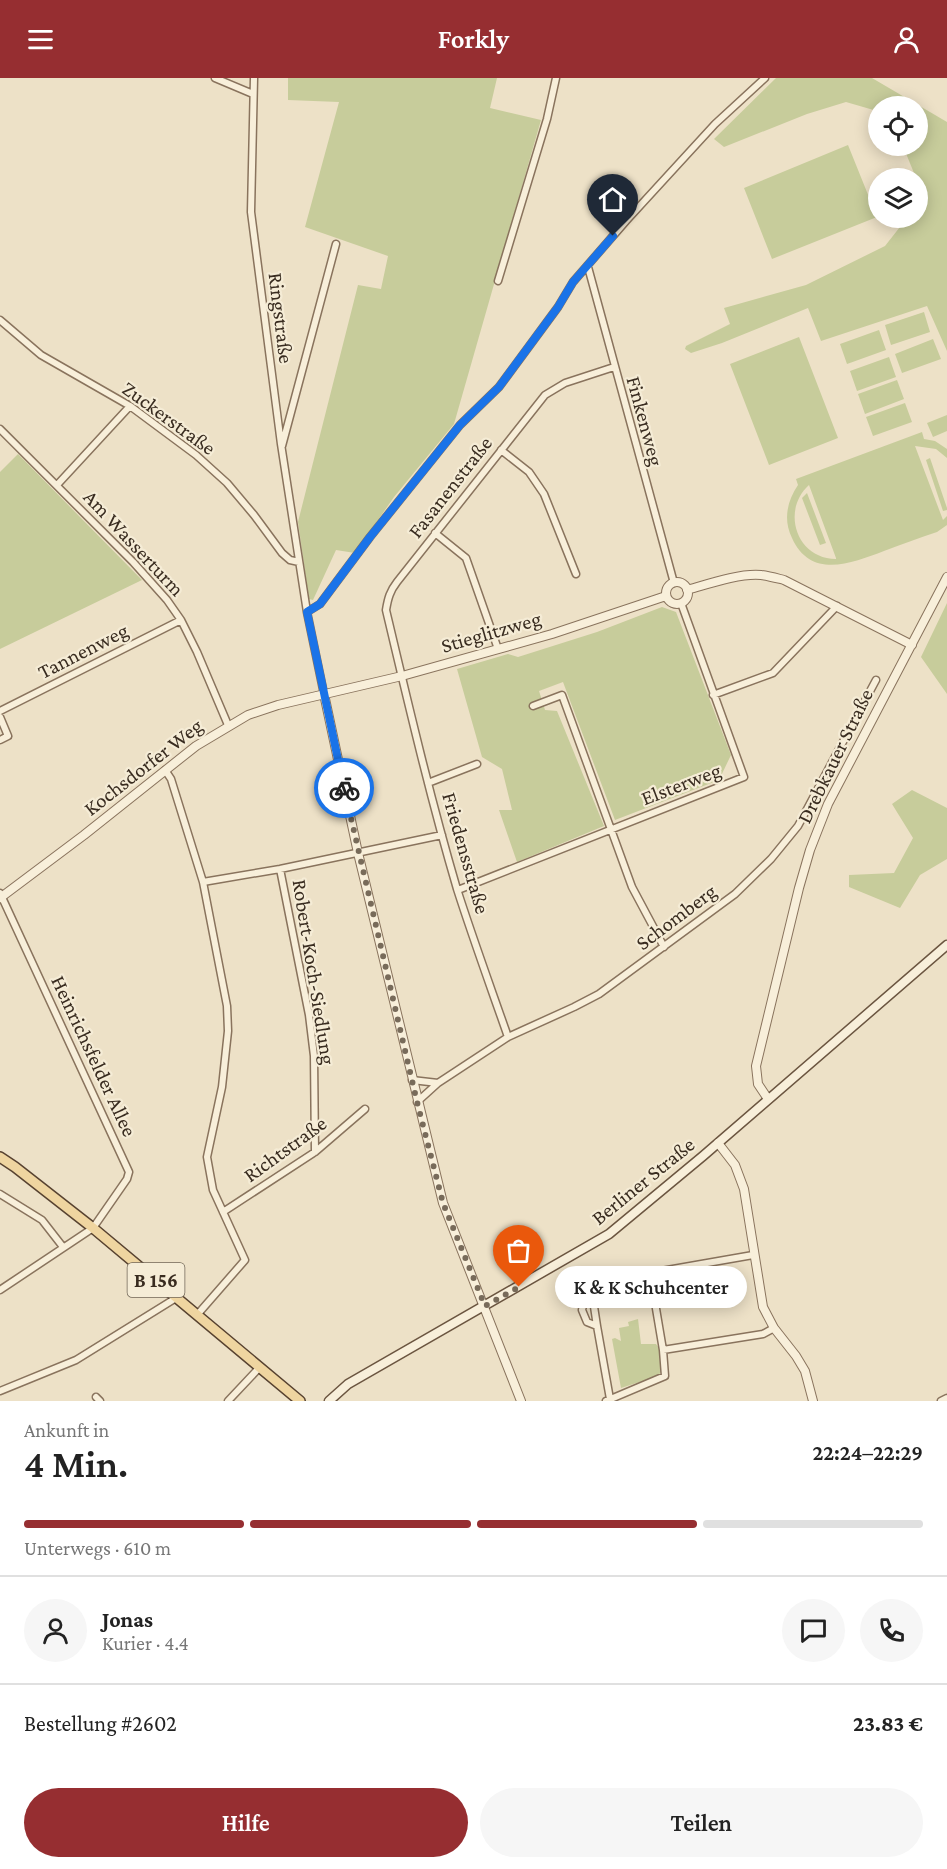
<!DOCTYPE html>
<html lang="de">
<meta charset="utf-8">
<style>
body{margin:0;font-family:"Crimson Pro",serif;background:#f6f6f6;color:#222;height:100vh;display:flex;flex-direction:column;font-size:22px;white-space:nowrap}
*{box-sizing:border-box;margin:0}
p{font-size:20px;color:#767676}
.icon{flex:none;width:33px;height:33px;fill:none;stroke:currentColor;stroke-width:2;stroke-linecap:round;stroke-linejoin:round}
.map{position:relative;height:1323px;overflow:hidden}
.panel{display:flex;flex-direction:column;background:#fff;flex:1}
.panel>*{flex:none}
.fabs{position:absolute;left:868px;top:18px;display:grid;gap:12px}
.fabs a{display:grid;place-items:center;width:60px;height:60px;border-radius:50%;background:#fff;box-shadow:0 3px 15px #0003;font-size:30px}
.pin{position:absolute;display:grid;place-items:center;width:51px;height:51px;color:#fff;margin:-62px -26px;border-radius:50% 50% 50% 0;rotate:-45deg;box-shadow:0 0 6px #0007}
.pin .icon{rotate:45deg}
.courier{position:absolute;display:grid;place-items:center;width:60px;height:60px;margin:-30px;border:4px solid #1a73e8;border-radius:50%;background:#fff;color:#222;box-shadow:0 2px 8px #0007}
.bubble{position:absolute;height:42px;border-radius:21px;background:#fff;box-shadow:0 3px 15px #0003;font-size:20px;font-weight:600;line-height:42px;text-align:center}
.headline em{font-style:normal;font-weight:600}
.headline div{display:flex;flex-direction:column-reverse}
.headline{display:flex;align-items:center;justify-content:space-between;height:102px;padding:0 24px}
h1{font-size:39px;font-weight:600;line-height:45px}
.bar{display:grid;grid-template-columns:repeat(4,1fr);gap:9px 6px;align-content:center;height:72px;padding:0 24px}
.bar i{height:8px;border-radius:4px;background:#e0e0e0}
.bar .on{background:#962e31}
.bar p{grid-column:span 4}
.line{display:flex;align-items:center;gap:15px;padding:0 24px;border-top:2px solid #e0e0e0}
.line div{flex:1}
.round{display:grid;place-items:center;flex:none;width:63px;height:63px;border-radius:32px;background:#f6f6f6}
.action{display:flex;gap:12px;margin-top:auto;padding:12px 24px}
.action a{flex:1;height:69px;border-radius:36px;background:#962e31;color:#fff;font-size:24px;font-weight:600;line-height:69px;text-align:center}
.action a+a{background:#f6f6f6;color:#222}
header{display:flex;justify-content:space-between;align-items:center;height:78px;padding:0 24px;background:#962e31;color:#fff;font-size:27px;font-weight:600}
.map>svg:first-child{display:block}
</style>
<header><svg class="icon" aria-label="menu" viewBox="0 0 24 24"><path d="M4 6h16M4 12h16M4 18h16"/></svg>Forkly<svg class="icon" aria-label="person" viewBox="0 0 24 24"><circle cx="12" cy="8" r="4"/><path d="M4 21q1-7 8-7t8 7"/></svg></header>
<div class="map">
<svg width="947" height="1323" viewBox="0 0 947 1323">
<rect width="100%" height="100%" fill="#ede1c7"/>
<path fill="#c7cc9b" fill-rule="evenodd" d="M288,0h209l-7,30 51,12 -87,304 -60,73 -39,56 -19,-3 -23,50 -4,-1 -11,-77 60,-237 23,4 7,-33 -83,-29 34,-125 -51,-2z
M776,0h96l75,44v229l-20,-45 -106,35 -13,-33 -86,35 -31,10 -6,-4 1,-3 44,-22 -6,-16 82,-23 79,-39 22,-28h11v-40h-2l-13,-32h15v-40h-39v8l-2,-3 -31,-9 -39,12 -83,33 -10,-8z
M848,67l29,72 -105,42 -28,-71z
M924,234l6,20 -39,13 -6,-20z
M879,252l7,20 -39,14 -7,-20z
M799,259l39,101 -69,27 -39,-101z
M933,261l8,20 -39,14 -7,-19z
M889,279l7,20 -39,14 -7,-20z
M897,302l7,19 -39,15 -7,-20z
M905,325l7,19 -39,14 -7,-19z
M947,337v16l-14,6 -6,-14z
M922,354l2,7 11,2 12,8v9l-11,-9 -21,-3 28,74 4,-4v9l-10,7c-18,6 -35,12 -53,19 -32,12 -73,29 -92,-13 -9,-18 -5,-37 6,-53l-2,-6zM809,407l27,73v1c-40,0 -55,-49 -27,-74z
M18,376l124,126 -142,69v-177z
M930,380l17,50v2l-4,1 -17,-51z
M807,415l19,50 -6,2 -18,-47z
M947,525v91l-26,-37z
M662,529l14,5 55,143 -12,25 -104,40 -52,-138 -24,9 6,19 12,1 47,115 -87,36 -18,-52h13l-10,-41 -20,-12 -25,-88 51,-15 10,3 79,-25z
M912,712l35,18v51l-27,16 -20,33 -51,-21v-12l45,-2 19,-35 -21,-34z
M638,1241l3,25h15l6,8 1,17 -5,7 -37,12 -9,-49 3,-1 6,3 -2,-13 10,-2 -1,-4z"/>
<g fill="none" stroke-linecap="round" stroke-linejoin="round">
<g stroke="#89735d" stroke-width="9">
<path id="minor" d="M215,0l38,16
M254,0l-3,134 30,232 26,168 17,82
M588,189l86,316
M498,203l49,-162 9,-41
M0,242l41,35 89,51 66,49 31,28 27,32 28,38 8,7 9,2
M0,351l133,133 34,38 14,20 16,32 31,73
M282,368l54,-202
M501,372l28,22 15,22 32,80
M57,407l73,-79
M435,455l31,25 32,91
M307,534l13,-8 50,-67 90,-112 39,-38 59,-80 15,-25 53,-61 89,-97 50,-46
M713,617l60,-22 64,-67
M533,628l29,-11 70,192 32,60
M0,633l181,-91
M0,639l8,19 -8,4
M165,692l6,9 32,103 24,124 1,25 -6,56 -15,70 6,33 32,70 -48,55
M428,705l49,-19
M280,791l29,146 5,41 1,96
M203,804l77,-13 162,-34
M458,812l286,-113 -63,-174
M0,815l129,279 -2,7 -34,49 -93,62
M508,959c-17,-49 -35,-98 -51,-148 -27,-92 -49,-186 -71,-279 2,-12 4,-19 11,-28l148,-187 20,-12 49,-16
M412,1002l26,3
M417,1024l21,-19 70,-46 66,-30 25,-13 136,-100 36,-35 27,-33 78,-146
M0,1116l42,26 21,27
M223,1134l92,-60 50,-43
M597,1248l-4,-26 -6,-2 -3,3 -2,9 5,12 10,4 13,73
M663,1272l100,-16 11,-6
M0,1313l76,-31 100,-62
M96,1319l4,4
M228,1323l32,-34
M606,1323l59,-25 -2,-26 -13,-77 103,-18
M941,1323l6,-3"/>
</g>
<g stroke="#89735d" stroke-width="10">
<path id="tertiary" d="M666 515a11 11 0 1 1 22 0a11 11 0 1 1-22 0Z
M687,512c21,-6 53,-17 74,-15 8,1 15,3 23,5l128,65
M324,616l34,159 85,350 78,198
M0,820l84,-63 112,-89 52,-31 30,-10 124,-29 150,-42 114,-38
M768,1021l-10,-15 -2,-18 43,-178 11,-38 18,-46 119,-227
M718,1065l17,22 9,24 19,118 11,21 22,28 9,15 8,30"/>
</g>
<g stroke="#6b5540" stroke-width="11">
<path id="secondary" d="M329,1323l19,-17 261,-150 94,-78 244,-211"/>
</g>
<g stroke="#574230" stroke-width="12">
<path id="primary" d="M0,1079l15,10 78,61 207,173"/>
</g>
<use href="#minor" stroke="#f8efda" stroke-width="6"/>
<use href="#tertiary" stroke="#f8efda" stroke-width="8"/>
<use href="#secondary" stroke="#f8efda" stroke-width="8"/>
<use href="#primary" stroke="#efd5a0" stroke-width="9"/>
</g>
<g fill="none" stroke-linecap="round" stroke-linejoin="round">
<path stroke="#786b5a" stroke-width="6" stroke-dasharray="0 10.8" d="M344,710l73,314 26,101 42,103 34,-19"/>
<path stroke="#1a73e8" stroke-width="8" d="M344,710l-37,-176 13,-8 50,-67 90,-112 39,-38 59,-80 15,-25 40,-46"/>
</g>
<g text-anchor="middle" dominant-baseline="central" stroke-width="4.5" stroke-linejoin="round" paint-order="stroke">
<rect fill="#f5ecd6" stroke="#716657" stroke-width="1.5" x="127.5" y="1185" width="57" height="34" rx="4.5"/>
<g font-size="20" font-weight="bold" fill="#392c20">
<text x="156" y="1202">B 156</text>
</g>
<g font-size="21" fill="#392c20" stroke="#f5ecd6">
<text transform="translate(281 240) rotate(83)">Ringstraße</text>
<text transform="translate(169 340) rotate(36)">Zuckerstraße</text>
<text transform="translate(645 343) rotate(75)">Finkenweg</text>
<text transform="translate(450 409) rotate(-52)">Fasanenstraße</text>
<text transform="translate(134 465) rotate(47)">Am Wasserturm</text>
<text transform="translate(491 554) rotate(-16)">Stieglitzweg</text>
<text transform="translate(83 573) rotate(-27)">Tannenweg</text>
<text transform="translate(835 678) rotate(-64)">Drebkauer Straße</text>
<text transform="translate(143 689) rotate(-38)">Kochsdorfer Weg</text>
<text transform="translate(681 706) rotate(-21)">Elsterweg</text>
<text transform="translate(466 775) rotate(74)">Friedensstraße</text>
<text transform="translate(676 839) rotate(-37)">Schomberg</text>
<text transform="translate(314 894) rotate(81)">Robert-Koch-Siedlung</text>
<text transform="translate(94 978) rotate(65)">Heinrichsfelder Allee</text>
<text transform="translate(285 1071) rotate(-36)">Richtstraße</text>
<text transform="translate(643 1103) rotate(-39)">Berliner Straße</text>
</g>
</g>
</svg>
<div class="fabs">
<a><svg class="icon" aria-label="locate" viewBox="0 0 24 24"><circle cx="12" cy="12" r="6"/><path d="M12 2v4M12 18v4M2 12h4M18 12h4"/></svg></a>
<a><svg class="icon" aria-label="layers" viewBox="0 0 24 24"><path d="M12 4l9 5-9 5-9-5zM3 14l9 5 9-5"/></svg></a>
</div>
<div class="pin" style="left:519px;top:1209px;background:#ea580c"><svg class="icon" aria-label="bag" viewBox="0 0 24 24"><path d="M5 8h14l-1 12H6zM9 8a3 3 0 0 1 6 0"/></svg></div>
<div class="pin" style="left:613px;top:158px;background:#1f2937"><svg class="icon" aria-label="home" viewBox="0 0 24 24"><path d="M3 11l9-7 9 7M6 9v11h12V9"/></svg></div>
<div class="courier" style="left:344px;top:710px"><svg class="icon" aria-label="bike" viewBox="0 0 24 24"><circle cx="6" cy="16" r="4"/><circle cx="18" cy="16" r="4"/><path d="M6 16l4-8h5l3 8M10 8l3 8H6M13 5h3"/></svg></div>
<div class="bubble" style="left:555px;top:1188px;width:192px">K &amp; K Schuhcenter</div>
</div>
<section class="panel">
<div class="headline"><div><h1>4 Min.</h1><p>Ankunft in</p></div><em>22:24–22:29</em></div>
<div class="bar"><i class="on"></i><i class="on"></i><i class="on"></i><i></i><p>Unterwegs · 610 m</p></div>
<div class="line" style="height:108px"><a class="round"><svg class="icon" aria-label="person" viewBox="0 0 24 24"><circle cx="12" cy="8" r="4"/><path d="M4 21q1-7 8-7t8 7"/></svg></a><div><b>Jonas</b><p>Kurier · 4.4</p></div><a class="round"><svg class="icon" aria-label="chat" viewBox="0 0 24 24"><path d="M4 5h16v11H9l-5 4z"/></svg></a><a class="round"><svg class="icon" aria-label="phone" viewBox="0 0 24 24"><path d="M5 4h4l2 5-3 2q2 4 5 5l2-3 5 2v4C11 20 4 13 5 4z"/></svg></a></div>
<div class="line" style="height:78px"><div>Bestellung #2602</div><b>23.83 €</b></div>
<div class="action"><a>Hilfe</a><a>Teilen</a></div>
</section>
